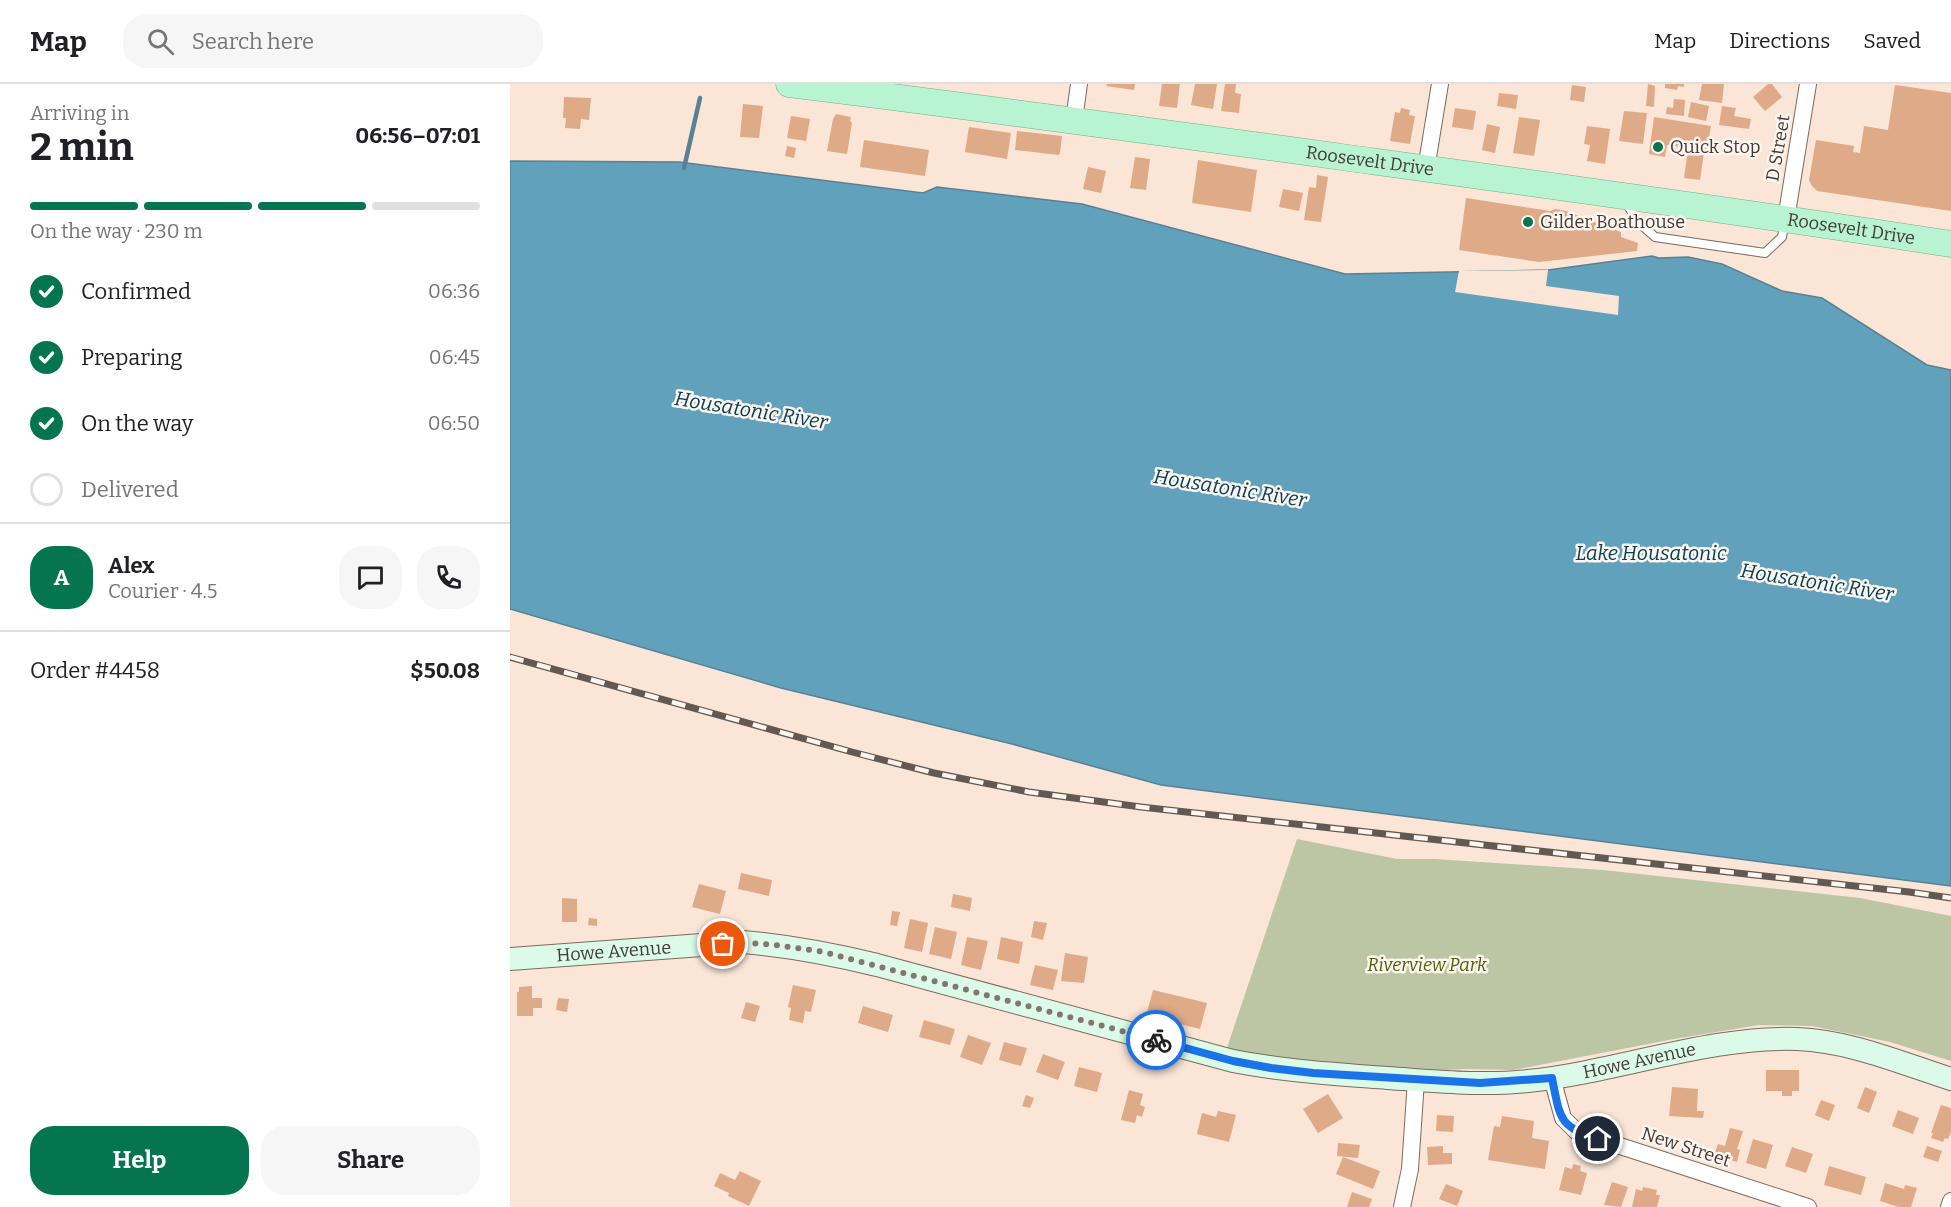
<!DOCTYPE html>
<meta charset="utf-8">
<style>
body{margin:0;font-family:Bitter,serif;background:#f6f6f6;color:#202124;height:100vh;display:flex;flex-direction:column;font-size:22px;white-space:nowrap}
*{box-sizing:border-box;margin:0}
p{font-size:20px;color:#757577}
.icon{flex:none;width:33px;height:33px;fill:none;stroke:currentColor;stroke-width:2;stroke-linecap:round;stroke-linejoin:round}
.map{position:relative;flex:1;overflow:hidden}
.side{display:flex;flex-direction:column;background:#fff;width:510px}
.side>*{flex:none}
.pin{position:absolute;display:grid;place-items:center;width:51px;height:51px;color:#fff;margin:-26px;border:3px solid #fff;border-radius:50%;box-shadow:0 2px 6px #0007}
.courier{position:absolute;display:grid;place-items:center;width:60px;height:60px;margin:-30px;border:4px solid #1a73e8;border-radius:50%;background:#fff;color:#222;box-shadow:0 2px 8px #0007}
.summary em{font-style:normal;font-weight:700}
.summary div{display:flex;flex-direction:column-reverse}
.summary{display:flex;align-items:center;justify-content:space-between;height:102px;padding:0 30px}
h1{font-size:39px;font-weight:700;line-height:45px}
.bar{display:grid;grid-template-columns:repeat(4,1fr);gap:9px 6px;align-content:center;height:72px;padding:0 30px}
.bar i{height:8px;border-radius:4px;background:#e0e0e0}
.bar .selected{background:#04754f}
.bar p{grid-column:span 4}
.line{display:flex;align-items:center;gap:15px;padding:0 30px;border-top:2px solid #e0e0e0}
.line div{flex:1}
.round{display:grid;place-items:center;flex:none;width:63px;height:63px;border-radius:24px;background:#f6f6f6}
ol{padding:0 30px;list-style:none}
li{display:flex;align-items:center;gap:18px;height:66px}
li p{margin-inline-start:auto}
li .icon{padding:6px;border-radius:50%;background:#04754f;color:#fff;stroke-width:4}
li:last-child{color:#757577}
li i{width:33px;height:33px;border:3px solid #e0e0e0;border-radius:50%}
.action{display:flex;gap:12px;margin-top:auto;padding:12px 30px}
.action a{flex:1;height:69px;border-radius:24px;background:#04754f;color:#fff;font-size:24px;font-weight:700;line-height:69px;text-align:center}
.action a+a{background:#f6f6f6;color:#202124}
header{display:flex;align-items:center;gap:36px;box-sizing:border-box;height:84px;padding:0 30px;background:#fff;border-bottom:2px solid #e0e0e0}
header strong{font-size:28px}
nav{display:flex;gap:33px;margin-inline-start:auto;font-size:21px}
.search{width:420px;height:54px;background:#f6f6f6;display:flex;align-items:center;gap:15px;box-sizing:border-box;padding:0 21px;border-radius:24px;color:#757577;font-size:22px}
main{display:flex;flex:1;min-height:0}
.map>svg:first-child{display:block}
</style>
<header>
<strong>Map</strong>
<div class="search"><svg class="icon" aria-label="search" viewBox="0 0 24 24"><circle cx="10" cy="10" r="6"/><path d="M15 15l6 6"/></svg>Search here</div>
<nav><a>Map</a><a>Directions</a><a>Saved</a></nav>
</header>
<main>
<section class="side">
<div class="summary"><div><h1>2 min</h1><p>Arriving in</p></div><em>06:56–07:01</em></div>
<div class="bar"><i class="selected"></i><i class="selected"></i><i class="selected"></i><i></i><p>On the way · 230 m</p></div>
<ol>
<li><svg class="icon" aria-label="check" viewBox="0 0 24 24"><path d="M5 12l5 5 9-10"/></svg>Confirmed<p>06:36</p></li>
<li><svg class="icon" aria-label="check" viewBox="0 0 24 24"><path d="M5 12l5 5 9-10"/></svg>Preparing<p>06:45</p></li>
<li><svg class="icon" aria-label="check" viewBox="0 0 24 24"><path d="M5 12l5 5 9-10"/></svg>On the way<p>06:50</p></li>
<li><i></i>Delivered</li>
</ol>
<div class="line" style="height:108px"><b class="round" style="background:#04754f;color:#fff">A</b><div><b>Alex</b><p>Courier · 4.5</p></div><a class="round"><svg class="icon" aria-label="chat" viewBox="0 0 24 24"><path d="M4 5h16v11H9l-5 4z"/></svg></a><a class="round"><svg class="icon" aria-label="phone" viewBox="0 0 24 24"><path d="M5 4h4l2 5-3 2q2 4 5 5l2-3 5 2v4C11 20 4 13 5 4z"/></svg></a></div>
<div class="line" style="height:78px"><div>Order #4458</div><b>$50.08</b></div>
<div class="action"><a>Help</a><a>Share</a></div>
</section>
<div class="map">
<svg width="1441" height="1123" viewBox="0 0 1441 1123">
<rect width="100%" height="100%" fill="#fae5d7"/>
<path fill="#bcc5a4" d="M787,755l100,20h38l168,11 257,28 91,18v145l-61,-19 -78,-16 -53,-1 -85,14 -161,31 -49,-1 -51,3 -140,-13 -46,-11z"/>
<path fill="#61a1bc" stroke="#588294" stroke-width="1.5" d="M0,77l169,1 244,31 14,-6 145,17 263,70 203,-4 104,-14 7,2 29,-1 34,7 60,27 40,7 105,67 24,5v516l-790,-101 -149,-41 -231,-56 -271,-79z"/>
<path fill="#fae5d7" d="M1038,186l-2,16 73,10 -1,19 -163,-23 4,-21z"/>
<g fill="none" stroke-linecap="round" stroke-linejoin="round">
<path stroke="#588294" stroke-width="4.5" d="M174,84l16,-70"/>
</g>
<path fill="#deaa88" d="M597,0h28l-1,6 -28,-4z
M652,0h18l-3,24 -18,-2z
M685,0h22l-4,25 -22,-4z
M715,0h11l-1,9 6,1 -2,19 -18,-2z
M1138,0l7,2 -1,21 -8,-1z
M1155,0h19v3l-6,-1 -1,4 -12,-2z
M1192,0h22l-2,19 -23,-3z
M1258,0h4l10,13 -17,14 -12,-14z
M1062,1l14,2 -2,15 -14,-2z
M1385,1l56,8v118l-134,-20 -5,-5 -3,-6 7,-40 38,6 -1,6 7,1 4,-27 24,4z
M989,9l19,2 -2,14 -19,-3z
M54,13l27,1 -2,22 -8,-1 -1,10 -15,-1 1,-10h-3z
M1164,15l11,1 -1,16 -18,-2 1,-7 6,1z
M1181,18l18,4 -3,15 -18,-4z
M233,20l20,2 -4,32 -19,-1z
M1212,22l14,2 -2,8 17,3 -2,10 -30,-4z
M891,24l9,2 -1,5 6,1 -5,28 -20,-3 5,-29 5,1z
M945,24l21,3 -3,19 -21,-3z
M1114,27l23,2 -4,31 -24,-3z
M326,30l15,3 -1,4 2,2 -5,31 -20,-3 6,-32z
M281,32l19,3 -4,22 -19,-3z
M1009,33l21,3 -6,36 -21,-3z
M1144,33l57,9 -4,24 -40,-5 -2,12 -16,-3z
M977,40l13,3 -5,26 -13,-3z
M1077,42l23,3 -5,35 -18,-3 3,-16 -6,-1z
M459,43l42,6 -4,26 -42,-7z
M507,47l45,5 -2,17 -1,2 -44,-5z
M354,56l65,10 -4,26 -65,-9z
M277,62l9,2 -2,10 -9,-2z
M1178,66l16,2 -4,28 -16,-2z
M625,73l15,2 -4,31 -16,-2z
M688,76l59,10 -6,42 -59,-9z
M578,83l18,4 -5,22 -18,-4z
M807,91l11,2 -7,45 -17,-2 5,-33 7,1z
M773,105l20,4 -4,18 -20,-4z
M956,114l84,13 5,-2 11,2 55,21v5l17,6 -1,8 -98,11 -80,-12z
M231,789l31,7 -3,16 -31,-7z
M189,800l27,7 -6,23 -28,-7z
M443,810l19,4 -2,13 -19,-4z
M52,814l15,1v23h-15z
M382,827l8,1 -3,14 -7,-1z
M79,834l8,1v7l-9,-1z
M400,835l18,4 -6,29 -18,-4z
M524,837l13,2 -4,17 -12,-3z
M425,843l22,5 -6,27 -22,-5z
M457,853l21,4 -7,29 -20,-5z
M491,853l22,5 -4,22 -22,-5z
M555,869l23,4 -4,26 -23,-2z
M525,881l23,5 -5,20 -23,-5z
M283,901l23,5 -5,22 -6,-1 -2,12 -14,-3 2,-12 -3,-1z
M22,902v12h10v10h-9v8h-16v-24h2v-5z
M643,906l54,13 -7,26 -54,-13z
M48,914l11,1 -2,13 -11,-2z
M236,918l14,4 -5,16 -14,-4z
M353,922l30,9 -5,17 -30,-9z
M414,936l31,9 -5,16 -31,-8z
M458,951l23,8 -9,22 -22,-8z
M494,958l23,6 -6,18 -22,-6z
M533,970l22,8 -7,18 -22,-8z
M569,983l23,6 -5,19 -23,-6z
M1256,986h33v21h-7v5h-10v-5h-16z
M1162,1003l26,2 -1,22h7l-1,7 -34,-2z
M1355,1003l12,5 -8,21 -12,-5z
M619,1006l14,4 -3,11 5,2 -3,10 -5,-2 -2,8 -14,-3z
M818,1010l15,24 -25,15 -15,-24z
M516,1011l8,3 -4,10 -8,-2z
M1311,1016l14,5 -6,16 -14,-6z
M1431,1021l10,3v24l-3,7 -3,-1 -2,4 -12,-4 2,-5h-2z
M1388,1026l21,8 -6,16 -21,-8z
M708,1027l18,4 -7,27 -32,-8 5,-21 14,4z
M927,1031l17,1 -1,16 -17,-1z
M992,1032l32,5 -2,17 17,3 -4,28 -57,-9 6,-34 6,1z
M1220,1044l13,3 -6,18 3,1 -3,12 -23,-7 4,-11 7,2z
M1243,1055l20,6 -7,24 -20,-6z
M828,1059l22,2 -2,13 -21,-2z
M933,1062v7h9v11l-24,1 -1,-18z
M1417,1062l15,5 -4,11 -15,-5z
M1282,1063l21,7 -7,19 -21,-7z
M833,1073l37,14 -7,18 -37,-15z
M1063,1080l8,2 -1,5 7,2 -6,22 -22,-5 6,-23 7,2z
M1319,1082l37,11 -5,18 -37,-10z
M230,1087l21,10 -12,25 -21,-10 1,-3 -15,-7 6,-13 15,7z
M1102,1098l16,5 -7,20 -17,-2z
M1375,1099l19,6 1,-4 12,3 -6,19h-12l-19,-6z
M936,1100l17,7 -6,15 -18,-7z
M1133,1103l14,3 -1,5h4l-3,12h-25l4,-18 6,2z
M842,1108l20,7 -3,8h-22z"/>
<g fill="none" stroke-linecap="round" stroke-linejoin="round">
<g stroke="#7d6a5e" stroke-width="10">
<path id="service" d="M1116,118l11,19 18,16 110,16 17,-16 3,-16"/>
</g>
<g stroke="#7d6a5e" stroke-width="18">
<path id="minor" d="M564,36l5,-36
M916,85l14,-85
M1276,135l22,-135
M1042,994l11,40 14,14 231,75
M892,1123l8,-38 6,-89
M1439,1123l2,-6"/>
</g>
<g stroke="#7d6a5e" stroke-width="24">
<g id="secondary">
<path id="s1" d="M0,875l233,-17c46,4 89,12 134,23l356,96c51,10 102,13 154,17 47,3 94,8 141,3 89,-9 180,-45 269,-42 53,2 104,24 154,40"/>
</g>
</g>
<g stroke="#70ae86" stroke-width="27">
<g id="primary">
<path id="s2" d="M279,0c189,23 378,49 567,75 198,27 397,54 595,85"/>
</g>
</g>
<use href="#service" stroke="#fff" stroke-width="8"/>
<use href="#minor" stroke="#fff" stroke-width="16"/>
<use href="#secondary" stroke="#dcfae8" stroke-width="22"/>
<use href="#primary" stroke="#b8f4d1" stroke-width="26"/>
<g stroke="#645952" stroke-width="7">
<path id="rail" d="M0,573l342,95 82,21 95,19 112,15 768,85 42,6"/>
</g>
<use href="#rail" stroke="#fdf5ef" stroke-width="4.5" stroke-dasharray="14" stroke-linecap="butt"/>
</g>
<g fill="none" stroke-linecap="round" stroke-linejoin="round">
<path stroke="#83766e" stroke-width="6" stroke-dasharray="0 10.8" d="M213,860c34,-3 67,3 101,8l332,88"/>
<path stroke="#1a73e8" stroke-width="8" d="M646,956l77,21 38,7 42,5 167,10 72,-5c8,39 6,49 46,61"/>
</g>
<g fill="#04754f" stroke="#fdf5ef" stroke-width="2">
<circle cx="1148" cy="63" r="6"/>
<circle cx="1018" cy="138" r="6"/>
</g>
<g text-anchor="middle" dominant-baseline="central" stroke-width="5" stroke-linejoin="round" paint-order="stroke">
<g font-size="18" fill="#433a35" stroke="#fdf5ef" text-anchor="start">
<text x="1160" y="63">Quick Stop</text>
<text x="1030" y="138">Gilder Boathouse</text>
</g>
<g font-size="18" fill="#433a35" stroke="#fdf5ef">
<text transform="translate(1268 64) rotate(-80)">D Street</text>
<text stroke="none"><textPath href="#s2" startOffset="586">Roosevelt Drive</textPath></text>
<text stroke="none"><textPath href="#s2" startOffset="1072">Roosevelt Drive</textPath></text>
<text stroke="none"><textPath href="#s1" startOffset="104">Howe Avenue</textPath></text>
<text stroke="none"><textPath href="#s1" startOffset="1148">Howe Avenue</textPath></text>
<text transform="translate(1176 1063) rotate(18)">New Street</text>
</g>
<g font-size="18" font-style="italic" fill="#4f5f07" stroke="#fdf5ef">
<text x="917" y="881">Riverview Park</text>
</g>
<g font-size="20" font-style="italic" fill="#064154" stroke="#fdf5ef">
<text transform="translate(241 326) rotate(9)">Housatonic River</text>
<text transform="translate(720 404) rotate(9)">Housatonic River</text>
<text x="1141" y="469">Lake Housatonic</text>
<text transform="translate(1307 498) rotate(9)">Housatonic River</text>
</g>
</g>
</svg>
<div class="pin" style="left:213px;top:860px;background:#ea580c"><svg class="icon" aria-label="bag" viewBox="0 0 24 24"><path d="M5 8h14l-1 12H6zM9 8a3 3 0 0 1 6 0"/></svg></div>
<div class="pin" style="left:1088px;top:1055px;background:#1f2937"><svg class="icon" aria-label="home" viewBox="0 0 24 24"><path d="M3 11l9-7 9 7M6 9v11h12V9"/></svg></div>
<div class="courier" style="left:646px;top:956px"><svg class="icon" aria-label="bike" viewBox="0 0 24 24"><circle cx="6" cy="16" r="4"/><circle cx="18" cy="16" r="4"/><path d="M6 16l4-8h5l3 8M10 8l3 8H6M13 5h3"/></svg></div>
</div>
</main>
